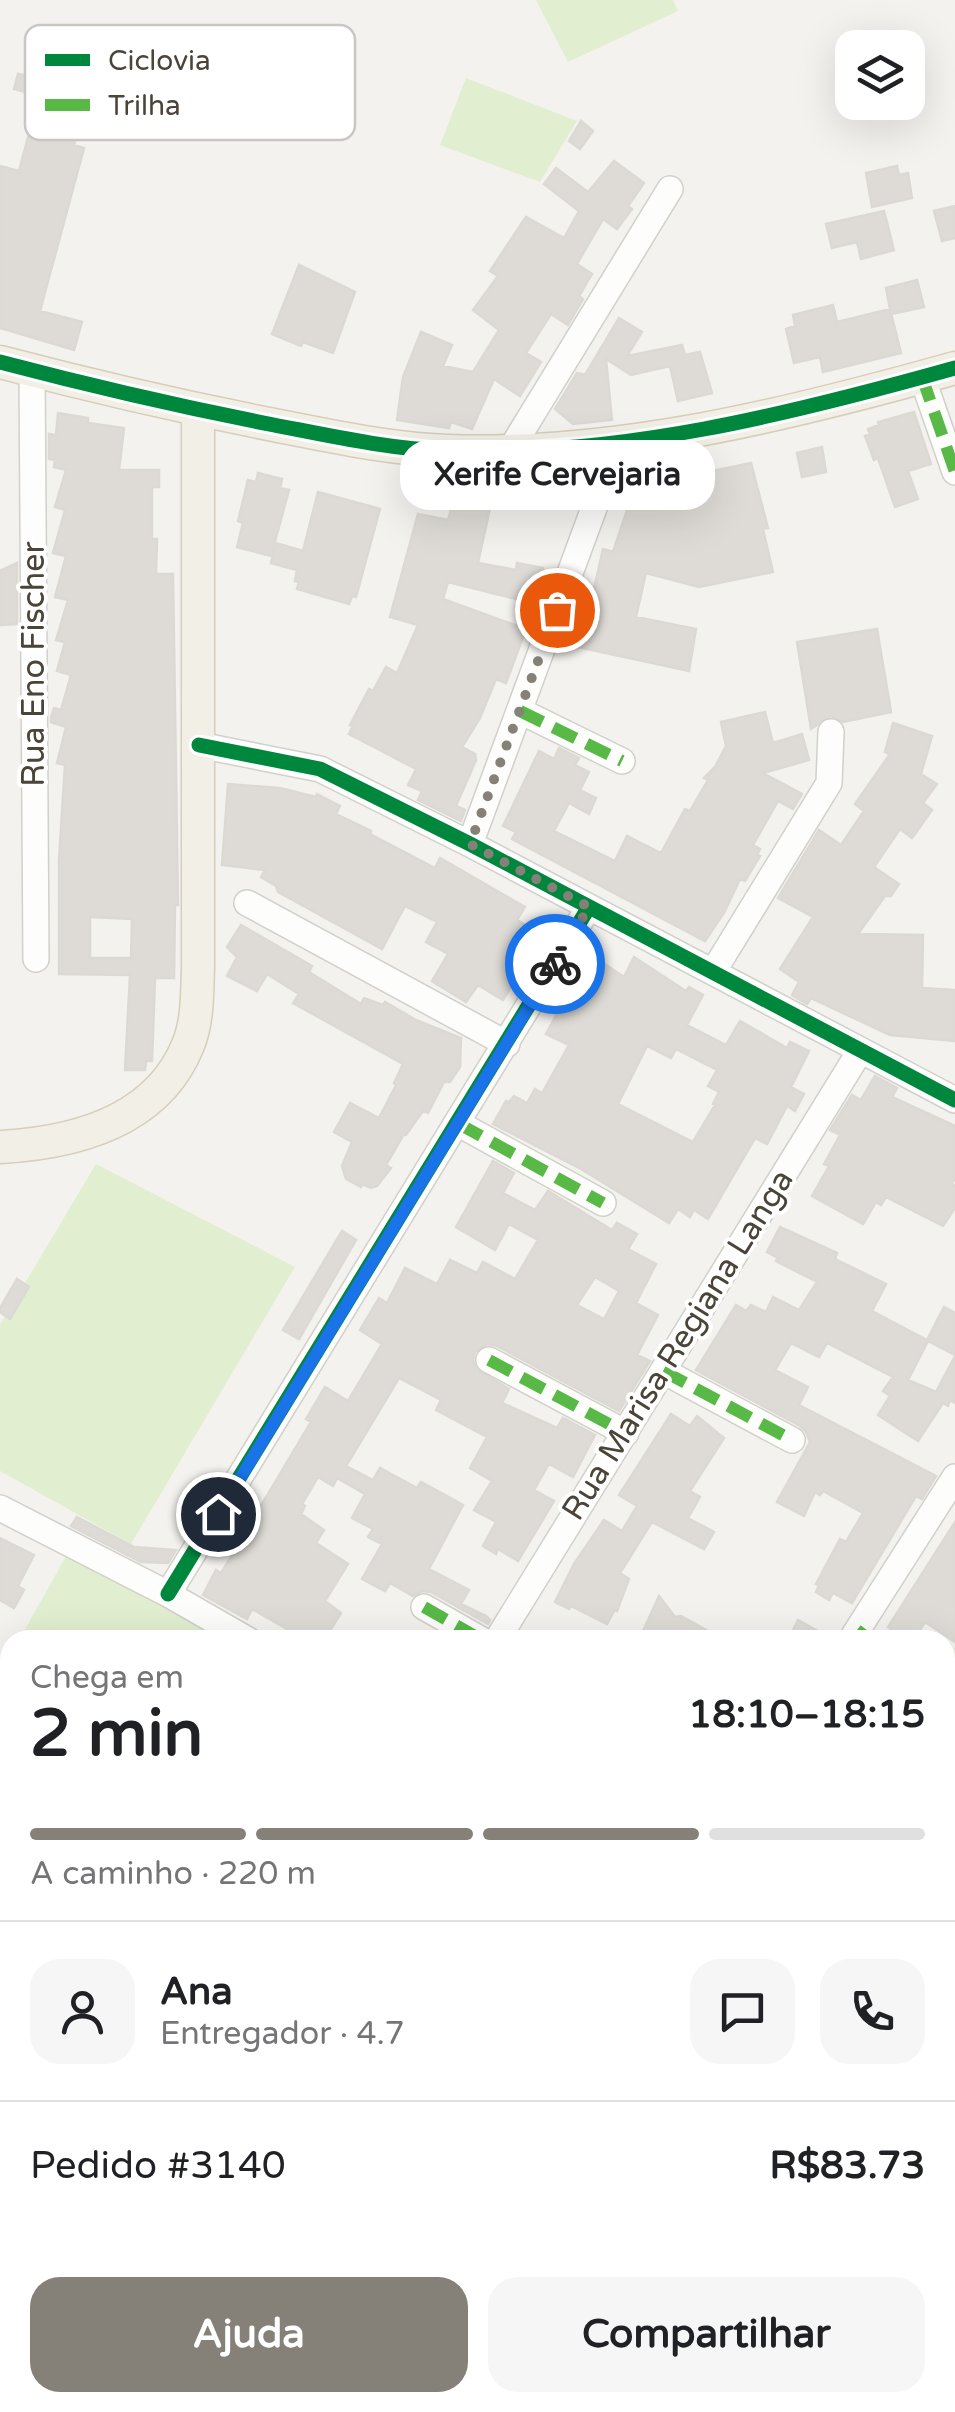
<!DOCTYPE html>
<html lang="pt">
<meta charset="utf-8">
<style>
body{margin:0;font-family:"Varela Round",sans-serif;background:#f6f6f6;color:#202124;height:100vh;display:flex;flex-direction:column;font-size:38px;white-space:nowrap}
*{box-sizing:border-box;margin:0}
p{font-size:32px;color:#757577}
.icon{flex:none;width:55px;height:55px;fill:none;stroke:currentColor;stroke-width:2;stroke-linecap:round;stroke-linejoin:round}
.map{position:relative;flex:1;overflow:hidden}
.drawer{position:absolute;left:0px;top:1630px;width:955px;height:782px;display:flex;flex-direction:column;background:#fff;border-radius:30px 30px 0 0;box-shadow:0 10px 40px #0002}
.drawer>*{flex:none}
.controls{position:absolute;left:835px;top:30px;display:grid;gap:20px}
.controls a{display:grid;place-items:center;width:90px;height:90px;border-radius:20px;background:#fff;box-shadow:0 10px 40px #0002;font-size:50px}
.pin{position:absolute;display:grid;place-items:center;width:85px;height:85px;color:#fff;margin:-42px;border:5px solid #fff;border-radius:50%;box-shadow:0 2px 10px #0007}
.courier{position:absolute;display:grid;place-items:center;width:100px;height:100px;margin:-50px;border:8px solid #1a73e8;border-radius:50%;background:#fff;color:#222;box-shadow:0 2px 12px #0007}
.bubble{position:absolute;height:70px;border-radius:30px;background:#fff;box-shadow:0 10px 40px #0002;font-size:32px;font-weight:700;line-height:70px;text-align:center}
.headline em{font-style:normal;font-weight:700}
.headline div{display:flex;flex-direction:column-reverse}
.headline{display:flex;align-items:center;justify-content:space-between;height:170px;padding:0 30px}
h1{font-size:65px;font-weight:700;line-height:75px}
.bar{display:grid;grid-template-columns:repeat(4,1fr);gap:15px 10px;align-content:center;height:120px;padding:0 30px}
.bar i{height:12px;border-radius:8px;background:#e0e0e0}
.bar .selected{background:#868178}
.bar p{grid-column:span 4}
.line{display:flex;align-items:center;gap:25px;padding:0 30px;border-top:2px solid #e0e0e0}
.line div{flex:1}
.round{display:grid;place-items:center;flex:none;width:105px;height:105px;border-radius:30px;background:#f6f6f6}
.primary-button{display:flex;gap:20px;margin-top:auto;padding:20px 30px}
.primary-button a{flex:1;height:115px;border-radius:30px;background:#868178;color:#fff;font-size:40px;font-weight:700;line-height:115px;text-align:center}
.primary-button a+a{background:#f6f6f6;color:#202124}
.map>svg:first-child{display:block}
</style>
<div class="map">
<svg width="955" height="2412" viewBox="0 0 955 2412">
<rect width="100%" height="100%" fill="#f4f2ee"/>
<path fill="#e1eecf" d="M536,0h137l5,11 -110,51z
M466,78l111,43 -37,61 -100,-37z
M96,1164l199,103 -164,277 -131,-73v-146z
M69,1551l162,89h-212z
M756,2402h186l13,10h-201z"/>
<path fill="#dedbd6" stroke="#dcd9d4" stroke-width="2.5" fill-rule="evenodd" d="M18,74l72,15 -16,56 10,3 -44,163 42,11 -8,28 -74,-22v-162l19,5 20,-75 -25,-7z
M581,121l12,10 -13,18 -11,-8z
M614,161l30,22 -16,23 4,3 -15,20 -14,-10 -26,45 15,10 -13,22 4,3 -15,26 -17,-11 -25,39 15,9 -21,34 -26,-17 -22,50 -21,-7 -2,6 -52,-8 6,-43 18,-45 31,13 -9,21 30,6 26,-42 -26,-20 25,-34 -8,-5 36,-54 38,21 15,-27 -35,-27 12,-16 32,24z
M897,166l2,9 9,-2 4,25 -40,9 -6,-34z
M955,206v32l-13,3 -8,-30z
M884,211l10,39 -33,9 -4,-17 -25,6 -6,-24z
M299,265l56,27 -22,61 -30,-11 -2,4 -29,-12z
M917,280l7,27 -33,7 -5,-26z
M833,305l4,17 53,-13 11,44 -78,19 -3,-15 -26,6 -8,-34 9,-3 -2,-11z
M619,318l23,14 -15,24 55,-11 3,10 15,-3 12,41 -34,8 -8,-35 -39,9 -25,-16 6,61 -39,4 -18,-15 22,-36 8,2z
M914,412l17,52 -23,7 10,28 -23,8 -17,-49 -4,2 -9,-24 5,-2 -2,-5 11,-4 -1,-3z
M58,413l30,5v5l36,5 -5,42h40v17h-7v52h5l-1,35h17l5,331h-3l-1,73h-19l-3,83h-6l-1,9h-20l5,-95 -71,-1v-114l6,-95 -8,-2 9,-36 -15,-5v-4l3,-10 7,2 10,-35 -14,-4 8,-29 -9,-2 12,-40 -13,-3 11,-41 -13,-3 12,-43 -10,-3 11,-37 -12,-3 1,-7 -6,-1v-25l7,1zM90,917l42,2 -1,39h-41z
M822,447l4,25 -24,5 -5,-24z
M706,462l2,10 43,-9 17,65 -5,1 10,43 -74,15 -53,-14 -10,44 60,12 -7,42 -125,-27 4,-20 17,4 18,-79 10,3 22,-66 38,9 -3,-16 13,-3 -2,-9z
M258,473l24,6 -2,9 9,2 -18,66 -34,-9 6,-24 -5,-2 10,-41 8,2z
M457,489l35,10 -14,64 38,7 1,-7 26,5 -7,36 -88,-22 -5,17 83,30 -20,54 -10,-4 -16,39 -18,29 13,7 1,6 -20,46 9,4 -4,11 -43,-21 4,-9 -14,-6 8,-16 -67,-35 4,-8 -3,-1 19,-36 4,2 13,-24 11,6 21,-48 -28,-8 28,-103 30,6z
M318,492l62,17 -24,88 -4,-1 -3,8 -52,-15 2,-7 -4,-1 2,-11 -26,-7 5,-20 27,8z
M17,563v61l-17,1v-54z
M877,629l14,83 -48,10 -12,-6 -20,13 -14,-87z
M765,712l8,31 29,-9 7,26 -46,13 39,21 -9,15 -15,-8 -25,44 7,4 -3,6 3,1 -15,25 -5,-2 -16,34 -19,28 -193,-102 4,-7 -13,-6 36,-75 15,8 5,-11 20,10 -4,7 14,7 -9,18 16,8 -7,16 -20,-11 -15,28 61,30 12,-25 34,17 24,-44 5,2 18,-31 -4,-2 11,-11 11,-21 -5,-24z
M893,723l39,13 -11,38 16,10 -14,19 9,7 -20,28 -12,-9 -26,38 25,17 -8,12h-6l-27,38 65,1 -1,53 33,2v51l-65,-6 -79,-37 -4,6 -15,-9 7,-13 -19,-13 33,-52 -35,-19 41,-68 22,15 23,-34 -9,-7 35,-50 -5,-2z
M228,784l52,4 36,9 1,-3 23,12 -4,8 35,17 -1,3 65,34 5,-10 85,49 -8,13 33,20 -18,29 -8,-4 -21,35 -25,-15 -12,17 -34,-21 16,-27 -22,-12 11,-20 -32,-16 -23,43 -104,-57 -2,-6 -15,-9 4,-7 -43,-5z
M241,925l71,41 -3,6 52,32 3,-6 19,7 2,-3 31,18 45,18 -1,29 -10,15h-6l-16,31 -5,-2 -17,24 -2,-1 -18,31 5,3 -14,18 -6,2 -9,-4 -1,3 -15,-8 -4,-13 10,-24 -18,-10 16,-29 29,15 17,-33 -2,-2 9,-19 -110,-61 6,-9 -32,-20 -10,17 -30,-15 10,-19 -10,-10z
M634,957l52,34 3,-4 14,8 -16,30 39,20 14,-24 47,27 3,-6 19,9 -18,36 13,7 -9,17 -8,-5 -20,38 -12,-6 -47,81 -14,-9 -4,7 -12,-8 -9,14 -88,-54 -88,-45 13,-23 3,1 5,-6 13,7 8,-14 7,4 27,-48 -23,-11 33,-61 8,5 7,-12 8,5 4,-6 18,12zM647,1046l24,12 5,-9 41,21 -9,16 11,6 -6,12 2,1 -22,37 -75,-38z
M875,1076l22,12 -5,9 63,29v52l-3,6 3,2v22l-12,18 -57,-29 -5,8 -5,-3 -13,22 -51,-28 17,-30 -5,-2 16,-29 -10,-5 22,-35 9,5z
M493,1161l21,12 -11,20 32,17 13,-19 64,39 5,-7 20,11 -9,15 28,15 -20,39 22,12 -21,40 13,6 -31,50 -122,-65 -10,-2 -12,8 -2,8 3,9 33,20 -7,14 55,25 6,-10 32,17 -22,42 -24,-13 -15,26 20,11 -36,60 -20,-12 -2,5 -13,-8 13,-24 -22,-12 18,-29 -22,-13 17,-31 -51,-27 5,-10 -42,-22 -53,88 27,14 7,-12 37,20 4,-6 42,23 -34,64 40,21 -8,14 25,12 4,4 -2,4 -57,-32 -8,-1 -10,5 -23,-13 -5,8 -23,-12 20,-35 -14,-7 5,-8 -21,-11 13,-24 -28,-16 -4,8 -15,-9 -16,27 3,2 -4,8 23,16 -8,13 32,21 -23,37 16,12 -17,27h-35l5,-7 -42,-24 -5,10 -44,-24 13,-25 5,3 17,-27 -4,-2 10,-18 18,-22 49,-82 -5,-3 19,-32 23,14 34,-57 -22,-14 19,-32 8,5 18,-35 32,16 13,-24 27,13 6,-11 32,17 23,-39 -29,-16 -14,26 -39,-23zM595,1277l24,14 -15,28 -27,-14z
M780,1227l57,26 -2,6 51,25 -14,27 55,29 17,-33 11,6v42l-27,-14 -20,39 28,12 19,-36v47l-5,-3 -2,6 -5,-3 -25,38 -40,-26 12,-19 -7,-5 10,-14 -66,-34 -8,14 -28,-14 -16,27 33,17 -9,18 137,71 -14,23 -6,-3 -64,107 -19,-10 -4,7 -13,-8 3,-7 -3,-1 24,-45 6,3 17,-29 -40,-22 -3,4 -5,-3 -11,24 -27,-14 33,-60 -4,-10 -6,-6 -104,-56 40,-65 10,6 5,-6 15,7 7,-15 26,13 18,-28 -41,-21 2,-3 -11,-6z
M342,1231l14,9 -57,99 -16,-9z
M17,1279l12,8 -19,32 -10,-7v-4z
M671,1414l19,12 7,-10 27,22 -34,53 10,6 -12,21 26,14 -10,17 -52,-27 -32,51 9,6 -12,32 -2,-2 -8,15 -36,-18 -2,3 -14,-7 19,-38 30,-44 18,11 15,-25 -18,-11z
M77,1517l57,30 42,3 -8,13 -27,-1 -70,-36z
M955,1522v120l-30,-20 -11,18h-5l-21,-13z
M0,1538l34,17 -16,31 6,4 -10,18 -14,-8z
M659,1596l16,21 6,-1 43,24h-85z
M798,1620l36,20h-46z"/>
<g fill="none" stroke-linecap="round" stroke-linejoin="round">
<g stroke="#d2d0cb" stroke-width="28">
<path id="minor" d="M32,370l4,589
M922,377l33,95
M509,452l161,-263
M520,711l102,50
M199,745l121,24 150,75 485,256
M470,844l148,-401
M247,903l260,141
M713,972l116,-189 2,-51
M459,1124l144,79
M489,1360l137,73
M663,1371l129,69
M0,1508l168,86 80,46
M168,1594l421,-687
M424,1607l58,33
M497,1640l363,-589
M851,1640l104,-163
M945,1693l10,7
M0,1810l10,6
M0,1940l10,6
M945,2037l10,6
M0,2163l10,6
M945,2255l10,6
M298,2402l2,10
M417,2402l16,10"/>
</g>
<g stroke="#d6cebb" stroke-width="35">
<path id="major" d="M0,362c91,24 182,45 274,63 57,11 115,24 173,26 172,6 344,-37 508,-83
M0,1147c74,-4 157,-25 188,-102 10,-24 9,-52 10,-77v-558"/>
</g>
<use href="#minor" stroke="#fdfdfc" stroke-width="25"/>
<use href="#major" stroke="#f2efe6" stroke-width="32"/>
<path stroke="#58b947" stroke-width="12" stroke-dasharray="25 12" stroke-linecap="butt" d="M922,377l33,95
M520,711l102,50
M459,1124l144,79
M489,1360l137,73
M663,1371l129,69
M424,1607l58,33
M857,1630l13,10
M945,1693l10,7
M0,1940l10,6"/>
<g stroke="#fff" stroke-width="21">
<path id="cycleway" d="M0,362c91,24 182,45 274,63 57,11 115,24 173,26 172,6 344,-37 508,-83
M199,745l121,24 150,75 485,256
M168,1594l421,-687"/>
</g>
<use href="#cycleway" stroke="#00873e" stroke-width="15"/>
</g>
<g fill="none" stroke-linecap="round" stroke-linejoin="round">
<path stroke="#868178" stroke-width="10" stroke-dasharray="0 18" d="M555,964l34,-57 -119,-63 87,-234"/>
<path stroke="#1a73e8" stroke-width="12" d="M218,1514l337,-550"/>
</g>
<g text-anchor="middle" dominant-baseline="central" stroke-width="8" stroke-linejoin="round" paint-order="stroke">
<g font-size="32" fill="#4b4439" stroke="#fff">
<text transform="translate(34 664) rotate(-90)">Rua Eno Fischer</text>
<text transform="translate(678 1345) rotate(-58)">Rua Marisa Regiana Langa</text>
</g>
</g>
<rect x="25" y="25" width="330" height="115" rx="15" fill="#fff" stroke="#c9c7c4" stroke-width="2.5"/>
<rect x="45" y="54" width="45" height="12" fill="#00873e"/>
<rect x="45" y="99" width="45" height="12" fill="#58b947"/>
<g font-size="28" fill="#4b4439">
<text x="108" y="70">Ciclovia</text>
<text x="108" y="115">Trilha</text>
</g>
</svg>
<div class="controls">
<a><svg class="icon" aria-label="layers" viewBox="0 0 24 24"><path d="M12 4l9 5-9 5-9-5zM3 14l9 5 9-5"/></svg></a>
</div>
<div class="pin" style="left:557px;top:610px;background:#ea580c"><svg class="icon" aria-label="bag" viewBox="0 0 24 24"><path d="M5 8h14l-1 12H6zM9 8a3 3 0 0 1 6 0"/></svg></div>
<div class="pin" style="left:218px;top:1514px;background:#1f2937"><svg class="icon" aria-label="home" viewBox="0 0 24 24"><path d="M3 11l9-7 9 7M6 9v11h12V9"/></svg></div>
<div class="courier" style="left:555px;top:964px"><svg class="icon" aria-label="bike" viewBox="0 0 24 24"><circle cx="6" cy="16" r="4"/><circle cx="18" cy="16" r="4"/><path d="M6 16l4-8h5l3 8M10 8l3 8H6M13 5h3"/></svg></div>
<div class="bubble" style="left:400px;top:440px;width:315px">Xerife Cervejaria</div>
<section class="drawer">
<div class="headline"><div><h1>2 min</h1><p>Chega em</p></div><em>18:10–18:15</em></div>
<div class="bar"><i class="selected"></i><i class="selected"></i><i class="selected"></i><i></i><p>A caminho · 220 m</p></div>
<div class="line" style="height:180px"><a class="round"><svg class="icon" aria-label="person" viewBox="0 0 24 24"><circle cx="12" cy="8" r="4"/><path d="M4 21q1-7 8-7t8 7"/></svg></a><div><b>Ana</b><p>Entregador · 4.7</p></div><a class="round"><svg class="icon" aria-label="chat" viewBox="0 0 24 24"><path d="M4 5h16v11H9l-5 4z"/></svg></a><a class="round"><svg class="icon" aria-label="phone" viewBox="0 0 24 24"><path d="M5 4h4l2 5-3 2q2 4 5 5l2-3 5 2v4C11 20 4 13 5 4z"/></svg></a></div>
<div class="line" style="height:130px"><div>Pedido #3140</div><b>R$83.73</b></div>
<div class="primary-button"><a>Ajuda</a><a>Compartilhar</a></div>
</section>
</div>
